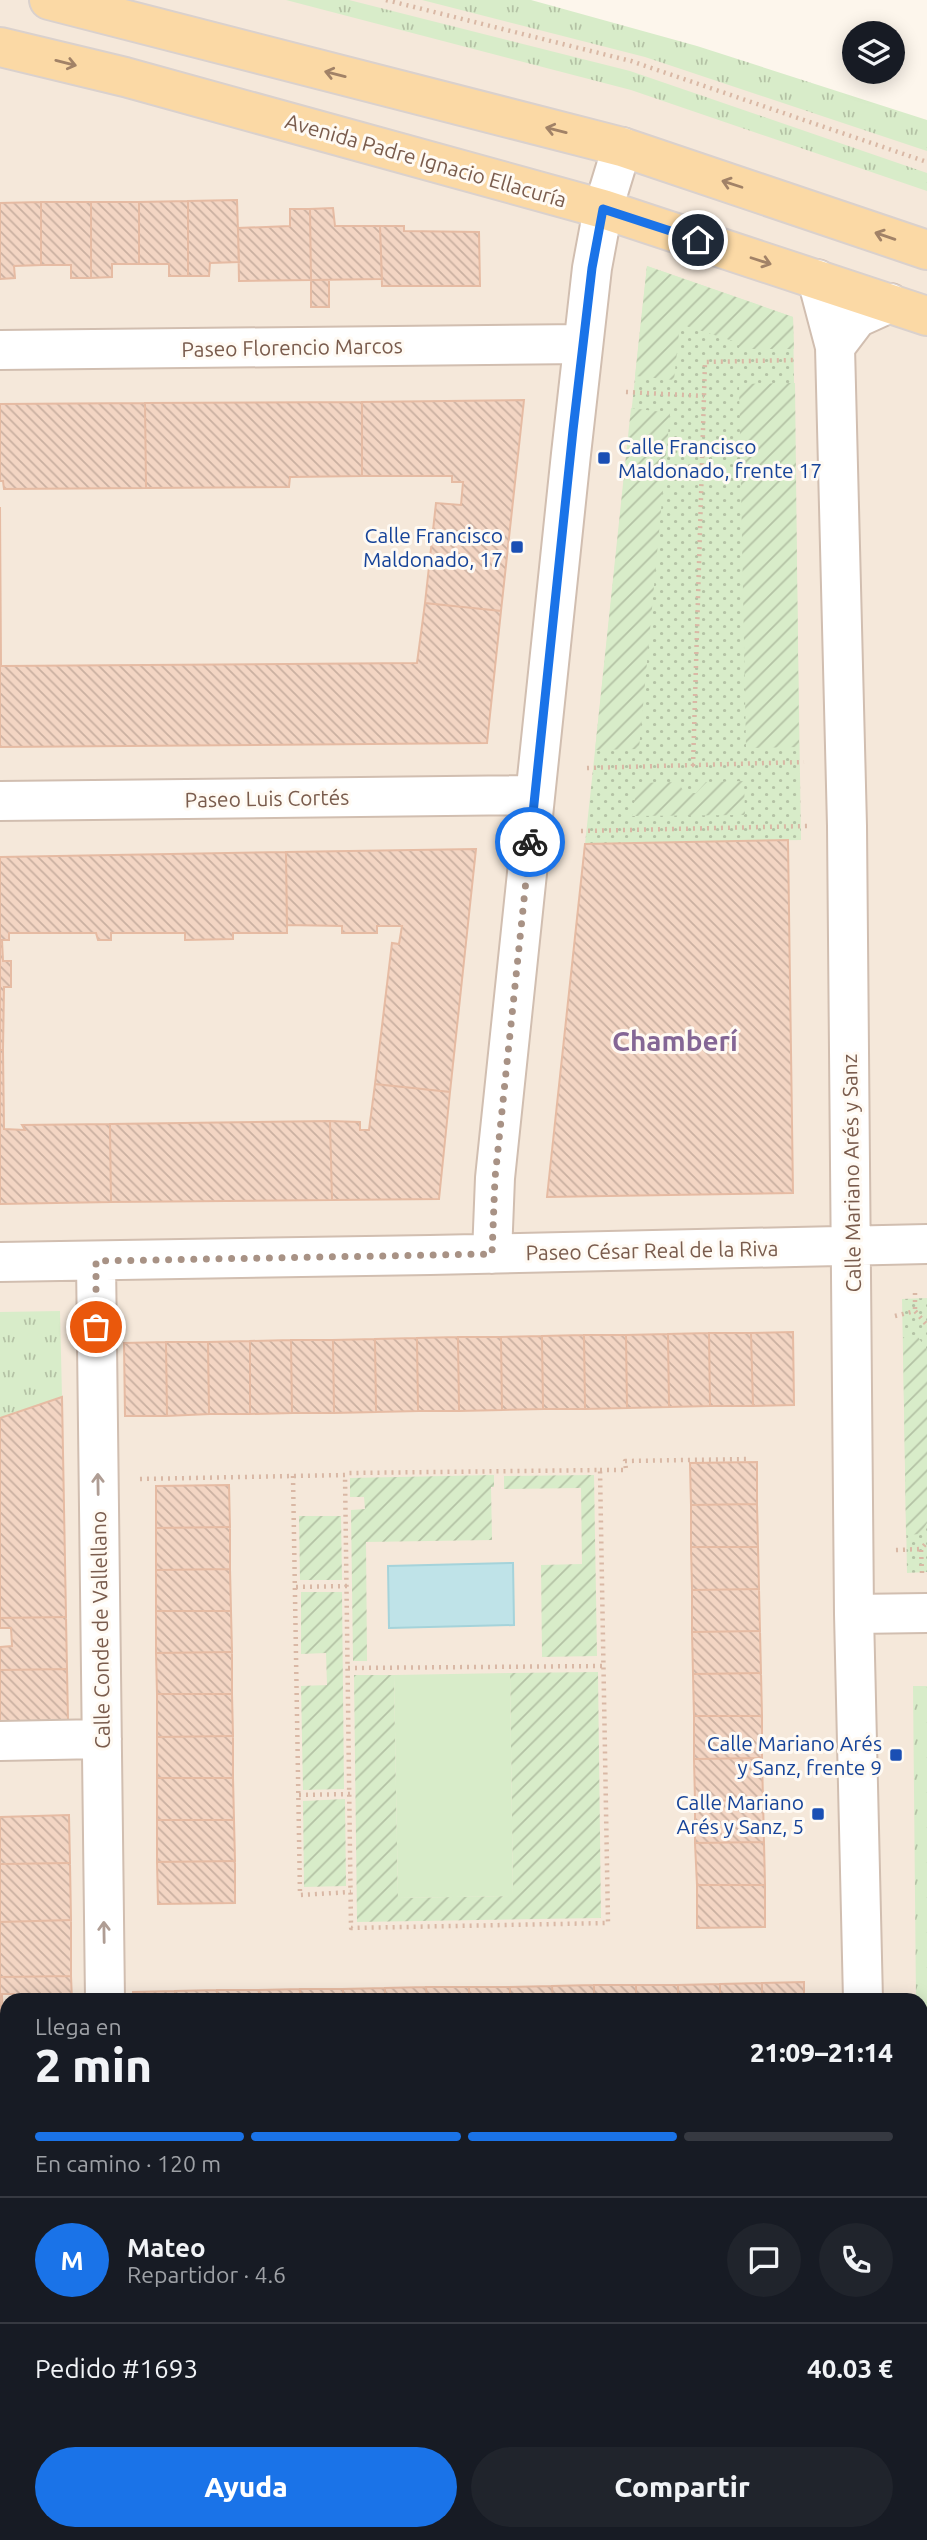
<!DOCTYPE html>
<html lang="es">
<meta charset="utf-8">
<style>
body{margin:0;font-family:Ubuntu,sans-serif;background:#20242c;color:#f1f3f6;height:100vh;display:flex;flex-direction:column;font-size:26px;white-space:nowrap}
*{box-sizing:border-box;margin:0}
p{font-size:23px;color:#9ea1a6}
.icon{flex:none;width:38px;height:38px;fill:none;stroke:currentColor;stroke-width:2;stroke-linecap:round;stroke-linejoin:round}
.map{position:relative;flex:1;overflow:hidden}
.details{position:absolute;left:0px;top:1993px;width:928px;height:548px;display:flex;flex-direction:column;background:#171b24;border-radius:21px 21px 0 0;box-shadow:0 4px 18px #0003}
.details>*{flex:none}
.controls{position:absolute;left:842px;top:21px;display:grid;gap:14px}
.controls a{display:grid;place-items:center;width:63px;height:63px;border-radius:50%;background:#171b24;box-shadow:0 4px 18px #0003;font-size:35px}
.pin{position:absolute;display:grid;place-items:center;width:60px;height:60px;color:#fff;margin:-30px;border:4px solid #fff;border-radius:50%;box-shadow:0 2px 7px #0007}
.courier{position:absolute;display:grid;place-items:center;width:70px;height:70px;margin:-35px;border:5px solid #1a73e8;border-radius:50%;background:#fff;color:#222;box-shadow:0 2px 9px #0007}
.overview em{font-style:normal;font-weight:800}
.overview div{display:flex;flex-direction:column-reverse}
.overview{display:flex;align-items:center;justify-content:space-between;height:119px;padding:0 35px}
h1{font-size:46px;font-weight:800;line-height:52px}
.bar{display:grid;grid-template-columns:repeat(4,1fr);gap:10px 7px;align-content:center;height:84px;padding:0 35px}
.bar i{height:9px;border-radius:5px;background:#363941}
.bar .current{background:#1a73e8}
.bar p{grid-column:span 4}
.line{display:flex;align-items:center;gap:18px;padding:0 35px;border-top:2px solid #363941}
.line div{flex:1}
.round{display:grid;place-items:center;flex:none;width:74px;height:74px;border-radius:37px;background:#20242c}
.primary-button{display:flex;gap:14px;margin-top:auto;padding:14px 35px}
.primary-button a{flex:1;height:80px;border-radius:42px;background:#1a73e8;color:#fff;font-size:28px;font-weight:800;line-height:80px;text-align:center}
.primary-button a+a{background:#20242c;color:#f1f3f6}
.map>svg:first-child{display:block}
</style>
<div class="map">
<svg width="927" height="2540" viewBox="0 0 927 2540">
<defs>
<pattern id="grass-tufts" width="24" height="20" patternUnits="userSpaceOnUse" patternTransform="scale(1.75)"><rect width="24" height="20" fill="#d8ecc9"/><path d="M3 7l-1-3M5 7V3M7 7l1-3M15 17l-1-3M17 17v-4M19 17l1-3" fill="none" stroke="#b4c2a5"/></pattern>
<pattern id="park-dots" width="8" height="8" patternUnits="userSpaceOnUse" patternTransform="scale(1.75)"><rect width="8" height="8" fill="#d8ecc9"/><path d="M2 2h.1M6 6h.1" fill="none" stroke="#b4c2a5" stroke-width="1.8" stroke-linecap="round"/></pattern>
<pattern id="garden-furrows" width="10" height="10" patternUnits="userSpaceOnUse" patternTransform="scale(1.75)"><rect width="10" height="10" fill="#d8ecc9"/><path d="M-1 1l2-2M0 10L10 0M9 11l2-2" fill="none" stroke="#b4c2a5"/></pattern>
<pattern id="building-back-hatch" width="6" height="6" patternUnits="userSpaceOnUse" patternTransform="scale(1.75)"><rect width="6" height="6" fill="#f3d5c3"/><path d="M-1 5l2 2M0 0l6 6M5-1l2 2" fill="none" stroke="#cab0a1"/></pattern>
</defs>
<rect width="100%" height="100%" fill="#fdf6ec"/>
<path fill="#f5e8da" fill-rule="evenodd" d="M0,0h481l446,128v2412h-927zM7,2000h913v534h-913z"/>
<path fill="url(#grass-tufts)" d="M286,0h63l281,71 297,102v18l-296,-101z
M422,0h109l166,46 230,74v31l-282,-94z
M60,1311l2,86 -62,21v-106z
M913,1686h14v405h-6l-1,-91h-4z"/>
<path fill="url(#park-dots)" d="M647,266l146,51 8,523 -216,4z
M927,1298v274l-20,1 -5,-274z"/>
<path fill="url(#garden-furrows)" d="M647,266l146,51 1,32h-55v-6l-59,-19 -6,56 -39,-4z
M795,383l4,364 -53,1 -7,-364z
M631,408l39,5 -31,336 -44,1z
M744,781l1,34 -113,1 5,-33 42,-1c3,10 7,11 17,11l10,-11z
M903,1337h15l9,13v173l-7,11 -14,1z
M494,1475v12h-3l1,53 -126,2 1,119h-14l-2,-151 14,-1 -1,-12h-14v-19z
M594,1475l3,181 -55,1 -1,-92 41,-1 -1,-76 -77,1v-13z
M299,1516h42l1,64h-42z
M301,1592h41l2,197 -41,1 -2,-104 26,-1 -1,-32 -25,1z
M598,1672l3,246 -244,4 -3,-247h40l4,223 115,-2 -3,-223z
M345,1799l1,87 -42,1 -1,-86z"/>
<path fill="#d8ecc9" d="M510,1673l3,223 -115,2 -4,-223z"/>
<path fill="#bfe3e8" stroke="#a5d3da" stroke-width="2" d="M513,1563l1,62 -125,3 -1,-62z"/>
<path fill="url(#building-back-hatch)" stroke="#e6bba3" stroke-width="2" d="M237,200l2,62 -29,1 -1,13h-21v-75z
M188,201v75h-19v-12h-30v-62z
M41,202h50v76h-20v-13h-30z
M41,202v63l-27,1 1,12 -15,1v-76z
M91,202h48v62h-27v13l-21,1z
M333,208l2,18h45l2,53 -71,1 -1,-71z
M290,209h20l1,71 -72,1 -1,-53 52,-2z
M380,226h24v5l75,1 1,54h-98z
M311,280h18v27h-18z
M524,400l-23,211 -76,-8 11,-100 25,2 2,-23h-11v-6h-90v-74z
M362,402v74l-72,1 -1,10 -143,1 -1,-85z
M145,403l1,85 -142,1 -1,-8h-3v-77z
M0,507l1,159 416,-3 8,-60 76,8 -14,132 -487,4z
M788,840l5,353 -246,4 38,-353z
M476,849l-26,243 -75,-8 17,-141 7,1 3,-18h-25v7h-35v-7l-55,-1 -1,-73z
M286,852l1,81h-54v6l-48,1v-7h-74v7h-13l-2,-7h-87v7h-7l1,21h8v26h-7l-1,63h-3v-193z
M0,1050h3l1,79 21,1 -3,-5 88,-1 1,78 -111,2z
M375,1084l75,8 -11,107 -107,1 -2,-79 30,1v8h9z
M330,1121l2,79 -221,2 -1,-78z
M793,1332l1,73 -41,1 -2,-73z
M709,1333l1,73 -41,1 -1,-73z
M709,1333h42l2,73h-43z
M668,1334l1,73 -42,1 -1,-73z
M584,1335l1,74h-42l-1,-73z
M584,1335h42l1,73 -42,1z
M542,1336l1,73 -41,1 -1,-73z
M458,1337h43l1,73 -43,1z
M458,1337l1,74h-41l-1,-73z
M417,1338l1,73 -42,1 -1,-73z
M375,1339l1,73 -42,1 -1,-73z
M291,1340h42l1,73h-42z
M291,1340l1,73 -42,1v-73z
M250,1341v73h-41l-1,-72z
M166,1342l1,74h-42l-1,-73z
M166,1342h42l1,72 -42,2z
M62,1397l4,220 -66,1v-200z
M757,1462v42l-66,1 -1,-42z
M229,1485l1,42 -74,1v-42z
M757,1504l1,43h-67v-42z
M230,1527v42l-74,1v-42z
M691,1547h67l1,42 -67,1z
M230,1569l1,42h-75v-41z
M759,1589l1,42 -68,1v-42z
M156,1611h75l1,41 -76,1z
M66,1617l1,52 -67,1v-23l12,-1 -1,-18h-11v-10z
M760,1631l1,42 -68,1 -1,-42z
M232,1652v42h-75l-1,-41z
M67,1669l1,51 -68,2v-52z
M761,1673l1,43h-68l-1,-42z
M157,1694h75l1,42 -76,1z
M694,1716h68v42l-68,1z
M233,1736v42h-76v-41z
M762,1758l1,42 -68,1 -1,-42z
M157,1778h76l1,42h-77z
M763,1800l1,42 -69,1v-42z
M69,1815l1,48 -70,1v-47z
M157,1820h77l1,41 -78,1z
M764,1842l1,43h-68l-2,-42z
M235,1861v42l-77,1 -1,-42z
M70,1863l1,57 -71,2v-58z
M697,1885h68v42l-68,1z
M71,1920v56l-71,1v-55z
M71,1976l1,24h-58v-6h-12l1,31 -3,1v-49z
M804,1982v18h-42v-17z
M762,1983v17h-42v-16z
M720,1984v16h-42v-15z
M594,1985h42v15h-42z
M594,1985v15h-41l-1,-14z
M636,1985h42v15h-42z
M552,1986l1,14h-43v-13z
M426,1987h43v13h-42z
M426,1987l1,13h-42v-12z
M469,1987h41v13h-41z
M385,1988v12h-42v-11z
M300,1989l1,11h-42v-10z
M300,1989h43v11h-42z
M217,1990h42v10h-42z
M217,1990v10h-42v-9z
M175,1991v9h-42v-8z
M0,2059h7v81h-7z
M920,2254h7v107l-7,-2z
M0,2270h7v99h-4v4h-3z
M920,2414l7,2v43l-7,-3z
M0,2483l7,1v50h341l2,1 -1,5h-349z
M920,2497l7,2v41h-123l2,-6h114z
M434,2534h132v6h-132z"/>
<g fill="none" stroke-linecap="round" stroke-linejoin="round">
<g stroke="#d1beb0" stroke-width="42">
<path id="minor" d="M817,279l18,68 12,479 7,788 9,386
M835,347l22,-29 33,-15
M0,350l583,-6
M0,801l535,-6
M492,1254l3,-76 76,-724 21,-186 11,-59 19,-62
M96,1261l9,739
M0,1262l430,-7 497,-11
M854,1614l73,-1
M0,1741l102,-2
M777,2540l2,-6"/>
</g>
<g stroke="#dad1cd" stroke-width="42">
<path id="major" d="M49,0l573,147 305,103
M0,47l125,30 478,132 324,107"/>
</g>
<g stroke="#dad1cd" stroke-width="42">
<path id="highway" d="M920,2146l7,1
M0,2199h7
M920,2206l7,-1"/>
</g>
<path stroke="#d9b8a5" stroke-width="4.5" stroke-dasharray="2 5" stroke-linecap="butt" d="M386,0l245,61 296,101
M626,392l78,4
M693,766l12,-404 89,-2
M587,768l217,-6
M581,831l227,-5
M915,1293v18
M895,1316l20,-5 12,14
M600,1470h26l-1,-9 123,-2
M293,1476l7,419 51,-3
M140,1479l205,-4 4,-2 251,-3 8,453 -257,5 -6,-453
M896,1550l25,-1
M922,1573l-1,-24 6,-7
M296,1587l51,-1
M348,1668l256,-2
M299,1795l51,-1"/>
<use href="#minor" stroke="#fff" stroke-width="38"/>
<use href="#major" stroke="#fbd9a5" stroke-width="38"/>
<use href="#highway" stroke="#f7b7a3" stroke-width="38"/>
</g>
<defs><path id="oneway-shaft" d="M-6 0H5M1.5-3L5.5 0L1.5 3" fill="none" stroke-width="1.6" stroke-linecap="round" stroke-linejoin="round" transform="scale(1.75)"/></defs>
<g stroke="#a18267">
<use href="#oneway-shaft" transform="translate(66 63) rotate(14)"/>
<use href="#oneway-shaft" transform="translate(335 74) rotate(-166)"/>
<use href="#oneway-shaft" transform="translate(556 130) rotate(-166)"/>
<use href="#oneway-shaft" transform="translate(732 184) rotate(-162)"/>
<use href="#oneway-shaft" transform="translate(885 236) rotate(-161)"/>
<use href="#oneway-shaft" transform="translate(761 261) rotate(18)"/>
</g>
<g stroke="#af9d94">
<use href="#oneway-shaft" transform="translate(98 1484) rotate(-91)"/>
<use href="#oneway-shaft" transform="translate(104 1932) rotate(-91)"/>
</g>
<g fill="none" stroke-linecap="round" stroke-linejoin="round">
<path stroke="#a89285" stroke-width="7" stroke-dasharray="0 12.6" d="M96,1327v-66l396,-7 3,-76 35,-336"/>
<path stroke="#1a73e8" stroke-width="9" d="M530,842l43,-412 19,-162 11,-59 95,31"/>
</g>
<g fill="#1a4fb4" stroke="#fffaf3" stroke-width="2.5">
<rect x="597" y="451" width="14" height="14" rx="3.5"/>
<rect x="510" y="540" width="14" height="14" rx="3.5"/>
<rect x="889" y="1748" width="14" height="14" rx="3.5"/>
<rect x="811" y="1807" width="14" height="14" rx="3.5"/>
</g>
<g text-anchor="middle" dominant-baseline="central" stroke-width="6" stroke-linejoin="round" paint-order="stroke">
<g font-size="21" fill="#7a5c4d" stroke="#fffaf3">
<text transform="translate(426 160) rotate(16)">Avenida Padre Ignacio Ellacuría</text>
<text transform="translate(292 347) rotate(-1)">Paseo Florencio Marcos</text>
<text transform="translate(267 798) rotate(-1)">Paseo Luis Cortés</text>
<text transform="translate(851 1173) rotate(-91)">Calle Mariano Arés y Sanz</text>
<text transform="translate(652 1250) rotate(-1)">Paseo César Real de la Riva</text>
<text transform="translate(100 1630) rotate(-91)">Calle Conde de Vallellano</text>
</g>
<g font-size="21" fill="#164399" stroke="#fffaf3" text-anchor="end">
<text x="618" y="446" text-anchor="start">Calle Francisco<tspan x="618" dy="24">Maldonado, frente 17</tspan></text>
<text x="503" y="535">Calle Francisco<tspan x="503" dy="24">Maldonado, 17</tspan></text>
<text x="882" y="1743">Calle Mariano Arés<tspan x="882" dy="24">y Sanz, frente 9</tspan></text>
<text x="804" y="1802">Calle Mariano<tspan x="804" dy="24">Arés y Sanz, 5</tspan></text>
</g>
<g font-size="28" font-weight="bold" fill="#846695" stroke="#fffaf3">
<text x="675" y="1040">Chamberí</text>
</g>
</g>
</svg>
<div class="controls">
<a><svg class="icon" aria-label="layers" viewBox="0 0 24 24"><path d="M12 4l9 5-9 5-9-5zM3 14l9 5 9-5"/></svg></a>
</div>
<div class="pin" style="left:96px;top:1327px;background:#ea580c"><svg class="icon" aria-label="bag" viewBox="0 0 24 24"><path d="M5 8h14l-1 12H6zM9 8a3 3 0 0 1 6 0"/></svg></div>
<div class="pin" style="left:698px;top:240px;background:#1f2937"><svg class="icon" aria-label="home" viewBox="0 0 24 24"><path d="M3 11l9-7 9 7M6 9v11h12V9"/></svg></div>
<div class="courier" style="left:530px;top:842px"><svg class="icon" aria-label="bike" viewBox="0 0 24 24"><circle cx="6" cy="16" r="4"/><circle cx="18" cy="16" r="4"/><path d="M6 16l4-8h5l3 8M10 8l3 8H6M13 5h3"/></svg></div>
<section class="details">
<div class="overview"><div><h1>2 min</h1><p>Llega en</p></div><em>21:09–21:14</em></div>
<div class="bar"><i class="current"></i><i class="current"></i><i class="current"></i><i></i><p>En camino · 120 m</p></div>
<div class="line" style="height:126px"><b class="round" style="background:#1a73e8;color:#fff">M</b><div><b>Mateo</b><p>Repartidor · 4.6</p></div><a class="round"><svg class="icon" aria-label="chat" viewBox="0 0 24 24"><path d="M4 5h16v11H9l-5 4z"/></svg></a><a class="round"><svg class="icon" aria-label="phone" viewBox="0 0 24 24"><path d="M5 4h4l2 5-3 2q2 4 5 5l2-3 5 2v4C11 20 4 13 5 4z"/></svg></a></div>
<div class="line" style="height:91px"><div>Pedido #1693</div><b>40.03 €</b></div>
<div class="primary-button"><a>Ayuda</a><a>Compartir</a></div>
</section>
</div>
